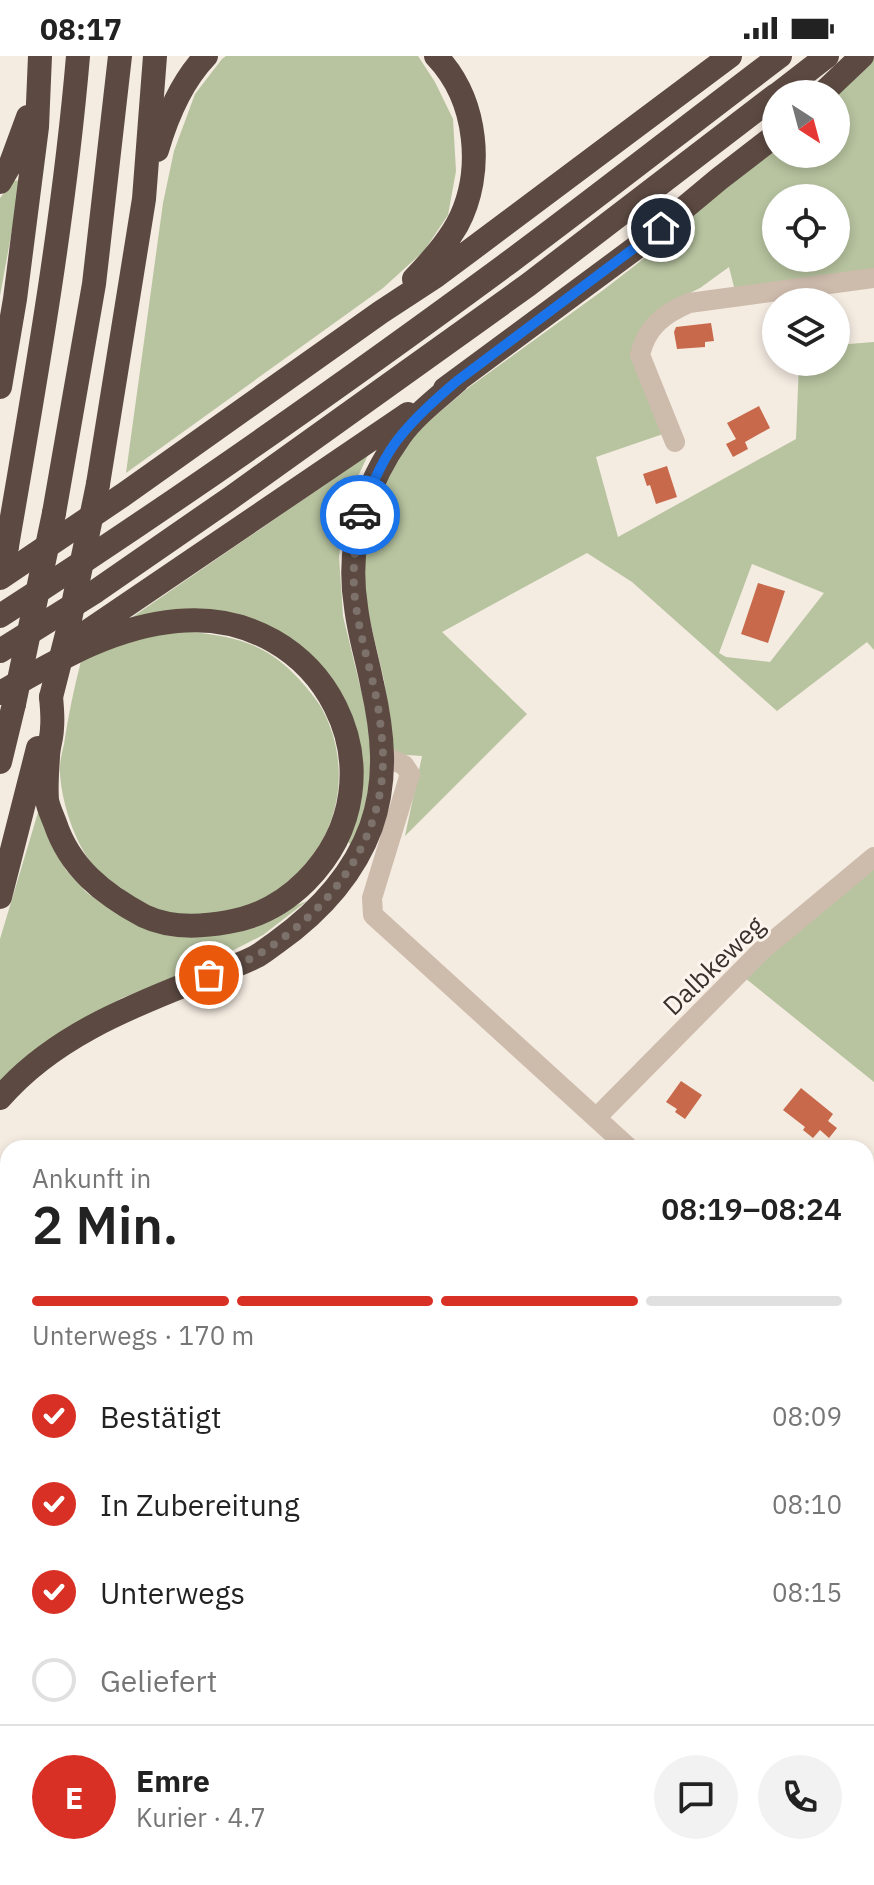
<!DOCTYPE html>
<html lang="de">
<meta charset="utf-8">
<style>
body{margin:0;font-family:"IBM Plex Sans",sans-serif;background:#f2f2f2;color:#222;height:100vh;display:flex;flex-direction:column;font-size:30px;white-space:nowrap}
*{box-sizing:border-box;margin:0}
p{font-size:26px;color:#767676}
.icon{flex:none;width:44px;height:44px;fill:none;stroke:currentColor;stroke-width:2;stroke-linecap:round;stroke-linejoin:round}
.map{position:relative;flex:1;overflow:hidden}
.sheet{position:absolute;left:0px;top:1084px;width:874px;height:746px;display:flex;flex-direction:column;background:#fff;border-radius:24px 24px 0 0;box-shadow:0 4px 12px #0003}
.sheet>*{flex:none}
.needle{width:52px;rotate:144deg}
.controls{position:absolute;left:762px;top:24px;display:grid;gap:16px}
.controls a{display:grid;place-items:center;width:88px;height:88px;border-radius:50%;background:#fff;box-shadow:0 4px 12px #0003;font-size:40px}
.pin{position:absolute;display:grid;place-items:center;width:68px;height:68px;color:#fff;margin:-34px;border:4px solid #fff;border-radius:50%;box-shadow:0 2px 8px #0007}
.courier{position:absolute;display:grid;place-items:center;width:80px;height:80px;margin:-40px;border:6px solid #1a73e8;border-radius:50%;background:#fff;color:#222;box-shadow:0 2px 10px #0007}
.summary em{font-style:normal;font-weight:600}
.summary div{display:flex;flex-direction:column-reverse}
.summary{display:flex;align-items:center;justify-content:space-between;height:136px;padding:0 32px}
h1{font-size:52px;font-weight:600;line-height:60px}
.bar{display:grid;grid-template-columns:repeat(4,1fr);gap:12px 8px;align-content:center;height:96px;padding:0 32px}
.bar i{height:10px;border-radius:6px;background:#e0e0e0}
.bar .selected{background:#d93025}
.bar p{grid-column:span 4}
.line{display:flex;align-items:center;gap:20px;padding:0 32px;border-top:2px solid #e0e0e0}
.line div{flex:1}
.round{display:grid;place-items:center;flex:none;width:84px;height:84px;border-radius:42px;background:#f2f2f2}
ol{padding:0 32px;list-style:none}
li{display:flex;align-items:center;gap:24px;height:88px}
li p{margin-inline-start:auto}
li .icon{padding:8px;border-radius:50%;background:#d93025;color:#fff;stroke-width:4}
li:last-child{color:#767676}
li i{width:44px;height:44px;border:4px solid #e0e0e0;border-radius:50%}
.status{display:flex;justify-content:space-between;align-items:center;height:56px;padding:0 40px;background:#fff;direction:ltr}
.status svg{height:22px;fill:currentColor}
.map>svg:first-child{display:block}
</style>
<div class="status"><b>08:17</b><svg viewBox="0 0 49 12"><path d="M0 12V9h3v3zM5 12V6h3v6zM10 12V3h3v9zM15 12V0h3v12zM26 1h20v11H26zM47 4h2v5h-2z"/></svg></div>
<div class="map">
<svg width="874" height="1829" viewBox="0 0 874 1829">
<rect width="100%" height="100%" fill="#f4ebe1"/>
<path fill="#b8c4a0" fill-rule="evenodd" d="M226,0h192l17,26 18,37 3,52 -8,44 -24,36 -41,37 -257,185 37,-270 11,-52 21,-57 27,-35z
M874,1v213l-139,21 -6,-24 -29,21 -16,8 -43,32 25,105 -70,24 22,80 178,-98 3,-77h37v-17l38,-3v308l-7,-8 -90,69 -145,-129 -45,-29 -145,79 85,82 -122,122 17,-80 -30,-2 -8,-74 -21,-89 3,-55 12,-41 36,-61 54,-46 134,-97 67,-52 43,-41 64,-52v8h60l-1,-60zM776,142h60v60h-60zM752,508l72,29 -54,69 -44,-5 -7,-4z
M21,124l-21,116v-98l13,-17z
M368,399l-22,47 -7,54 4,60 25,103 5,61 -10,39 -11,27 -6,-6 1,-130 -17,-32 -13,-18 -92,-45 -38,-6 -59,11z
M184,575c55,6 85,12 122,56 8,10 15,18 20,30 40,88 -18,185 -112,198 -16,3 -45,4 -60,-3 -12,-5 -24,-17 -34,-25 -7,-4 -15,-8 -20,-14 -23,-22 -38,-68 -40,-99 -1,-10 2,-21 4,-30 4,-28 10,-55 17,-83l60,-24z
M39,753l14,36 13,25 20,22 23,17 121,22 77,-30 -44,34 -66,34 -75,29 -59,33 -63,50v-142z
M874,806v220l-129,-104z
M874,1205v156h-8v-143z"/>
<path fill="#c8694b" d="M711,267l3,18 -9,1v5l-28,2 -3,-17 2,-5z
M759,350l11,22 -25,14 3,7 -15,8 -7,-13 10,-5 -9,-16z
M667,410l10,31 -21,7 -6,-19 -3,1 -4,-12z
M758,527l27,8 -17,52 -27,-9z
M681,1025l21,14 -17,24 -10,-7 2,-3 -11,-7z
M801,1032l32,26 -5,7 9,7 -8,10 -9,-8 -7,8 -10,-8 2,-3 -22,-17z"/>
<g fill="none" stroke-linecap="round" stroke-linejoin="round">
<path stroke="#cdbbac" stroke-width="20" d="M675,386l-35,-87c6,-27 23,-41 49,-52l185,-25
M383,700l21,9 6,9 -38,124 1,17 256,233
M596,1062l165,-167 113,-94
M866,1373h8
M0,1443l8,-2
M698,1822l17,7
M867,1829l7,-19"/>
<path stroke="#5c4a42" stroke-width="24" d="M778,38l49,-38
M822,38l40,-38
M157,94c10,-34 24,-68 49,-94
M0,126l11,-19 17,-46
M414,223c16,-17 31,-33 43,-54 28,-52 21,-125 -21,-169
M0,331l15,-88 22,-172 3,-71
M445,333l196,-145 78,-65 57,-44
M98,428l46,-285 11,-143
M54,457l40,-229 26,-228
M7,490c28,-163 57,-326 71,-490
M0,522l123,-83 258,-183 55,-36 294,-220
M0,560c174,-112 344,-232 511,-355 90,-67 179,-137 269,-205
M81,580l327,-222
M0,595l96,-60 136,-94 296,-212 248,-190
M0,637c56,-32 111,-66 177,-72 146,-14 233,155 129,260 -21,21 -48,36 -78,41 -27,5 -59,6 -84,-6 -41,-22 -74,-48 -89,-93 -3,-8 -7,-16 -8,-23 -1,-13 0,-29 1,-43 0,-10 4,-19 4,-29 1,-10 0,-21 -1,-31
M0,706l14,-58
M0,841l38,-149
M0,1042c51,-59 124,-89 195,-117 20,-8 43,-15 62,-25 7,-4 13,-9 20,-14 42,-30 76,-66 94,-115 17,-48 12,-95 1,-143 -5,-26 -13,-51 -16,-77 -10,-63 8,-120 44,-171 15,-21 38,-38 57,-55"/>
<path stroke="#5c4a42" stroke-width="24" d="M0,521l7,-31
M51,641l16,-63 31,-150
M14,648l40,-191"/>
</g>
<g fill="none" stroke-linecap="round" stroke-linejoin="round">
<path stroke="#7c716b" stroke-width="8" stroke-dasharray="0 14.4" d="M209,919c16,-6 35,-12 50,-21 70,-42 125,-113 124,-198 0,-12 -2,-24 -3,-36 -5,-39 -19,-76 -24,-114 -5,-31 -1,-60 4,-91"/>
<path stroke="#1a73e8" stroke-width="10" d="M360,459c11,-28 23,-59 43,-82 16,-19 35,-36 54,-52l204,-153"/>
</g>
<g text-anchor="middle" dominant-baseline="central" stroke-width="6" stroke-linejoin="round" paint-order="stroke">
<g font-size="26" fill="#3b302b" stroke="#fbf5ee">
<text transform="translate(713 909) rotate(-44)">Dalbkeweg</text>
</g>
</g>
</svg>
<div class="controls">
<a><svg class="needle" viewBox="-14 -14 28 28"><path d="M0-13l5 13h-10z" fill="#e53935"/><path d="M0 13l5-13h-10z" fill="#767676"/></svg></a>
<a><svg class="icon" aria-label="locate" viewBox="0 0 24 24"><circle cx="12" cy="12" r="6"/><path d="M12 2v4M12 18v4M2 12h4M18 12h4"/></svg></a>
<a><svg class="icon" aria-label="layers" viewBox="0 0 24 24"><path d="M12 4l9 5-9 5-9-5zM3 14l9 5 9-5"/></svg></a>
</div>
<div class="pin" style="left:209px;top:919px;background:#ea580c"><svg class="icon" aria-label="bag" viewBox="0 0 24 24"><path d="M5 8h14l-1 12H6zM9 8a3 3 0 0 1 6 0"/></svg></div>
<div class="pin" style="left:661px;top:172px;background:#1f2937"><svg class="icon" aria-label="home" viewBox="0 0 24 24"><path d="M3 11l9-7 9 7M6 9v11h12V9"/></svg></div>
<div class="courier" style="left:360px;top:459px"><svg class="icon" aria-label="car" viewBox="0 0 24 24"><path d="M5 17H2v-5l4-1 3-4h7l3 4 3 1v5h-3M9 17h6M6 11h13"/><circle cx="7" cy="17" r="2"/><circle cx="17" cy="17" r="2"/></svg></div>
<section class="sheet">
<div class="summary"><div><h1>2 Min.</h1><p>Ankunft in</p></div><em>08:19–08:24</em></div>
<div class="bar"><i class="selected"></i><i class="selected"></i><i class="selected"></i><i></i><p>Unterwegs · 170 m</p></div>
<ol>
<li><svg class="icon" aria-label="check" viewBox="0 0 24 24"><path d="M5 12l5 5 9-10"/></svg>Bestätigt<p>08:09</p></li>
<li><svg class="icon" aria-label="check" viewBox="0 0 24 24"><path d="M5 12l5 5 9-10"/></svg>In Zubereitung<p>08:10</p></li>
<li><svg class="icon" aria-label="check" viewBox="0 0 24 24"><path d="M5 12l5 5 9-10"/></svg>Unterwegs<p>08:15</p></li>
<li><i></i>Geliefert</li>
</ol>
<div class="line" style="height:144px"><b class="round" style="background:#d93025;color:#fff">E</b><div><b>Emre</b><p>Kurier · 4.7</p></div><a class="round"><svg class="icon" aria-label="chat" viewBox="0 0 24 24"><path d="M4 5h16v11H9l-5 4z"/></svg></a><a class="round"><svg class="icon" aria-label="phone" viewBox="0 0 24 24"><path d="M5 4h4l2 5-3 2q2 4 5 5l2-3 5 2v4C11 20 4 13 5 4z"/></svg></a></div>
</section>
</div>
